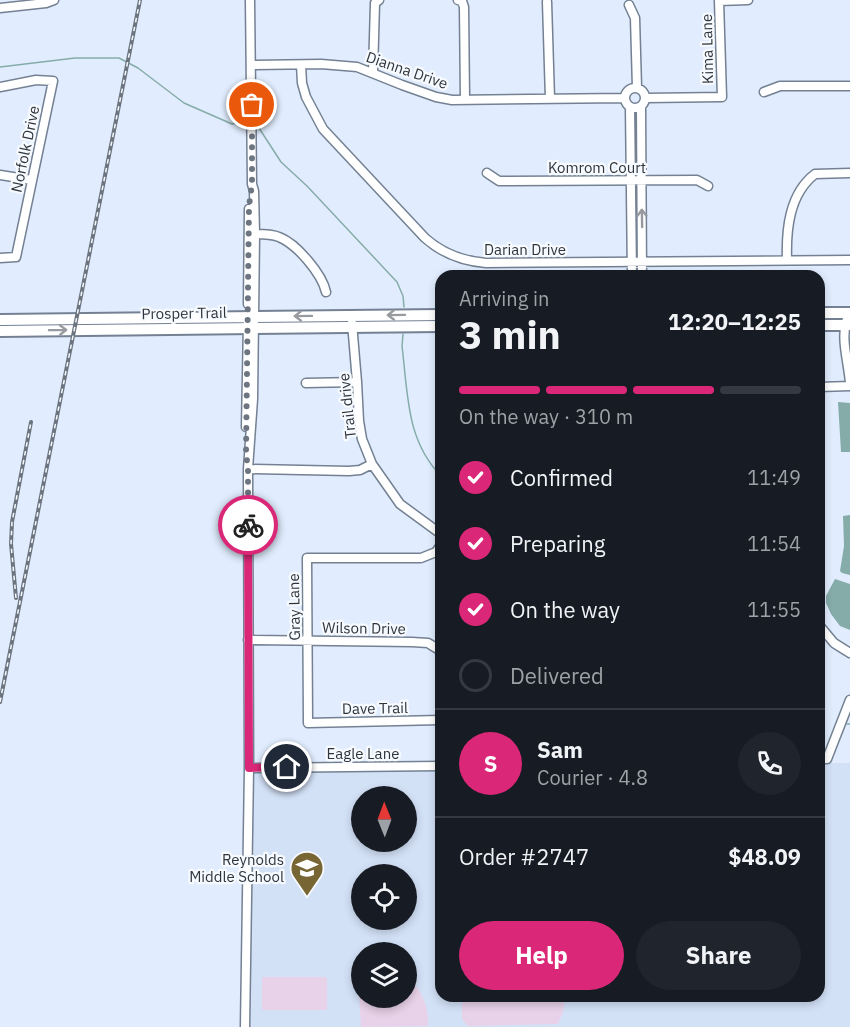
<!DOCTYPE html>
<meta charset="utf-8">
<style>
body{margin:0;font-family:"IBM Plex Sans",sans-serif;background:#20242c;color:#f1f3f6;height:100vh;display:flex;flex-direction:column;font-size:22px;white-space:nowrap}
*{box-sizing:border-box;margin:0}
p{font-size:20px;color:#9ea1a6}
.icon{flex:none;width:33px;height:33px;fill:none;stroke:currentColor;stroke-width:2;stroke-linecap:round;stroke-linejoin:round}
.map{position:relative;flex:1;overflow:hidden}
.panel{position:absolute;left:435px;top:270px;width:390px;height:732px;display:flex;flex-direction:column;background:#171b24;border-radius:18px;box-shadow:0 3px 9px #0003}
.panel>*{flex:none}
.needle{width:39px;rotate:359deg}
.fabs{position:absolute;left:351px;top:786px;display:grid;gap:12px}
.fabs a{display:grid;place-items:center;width:66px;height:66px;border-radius:50%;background:#171b24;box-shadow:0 3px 9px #0003;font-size:30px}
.pin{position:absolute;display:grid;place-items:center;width:51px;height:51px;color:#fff;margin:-26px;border:3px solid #fff;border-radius:50%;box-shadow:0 2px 6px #0007}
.courier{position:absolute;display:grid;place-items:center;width:60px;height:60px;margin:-30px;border:4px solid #db2777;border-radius:50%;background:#fff;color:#222;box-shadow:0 2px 8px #0007}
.overview em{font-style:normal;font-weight:700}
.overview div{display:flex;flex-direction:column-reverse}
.overview{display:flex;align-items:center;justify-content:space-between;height:102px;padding:0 24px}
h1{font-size:39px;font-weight:700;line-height:45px}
.bar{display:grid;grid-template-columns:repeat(4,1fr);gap:9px 6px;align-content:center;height:72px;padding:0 24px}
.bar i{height:8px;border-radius:4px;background:#363941}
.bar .active{background:#db2777}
.bar p{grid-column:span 4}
.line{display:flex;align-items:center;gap:15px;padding:0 24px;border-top:2px solid #363941}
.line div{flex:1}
.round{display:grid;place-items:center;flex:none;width:63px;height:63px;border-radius:32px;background:#20242c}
ol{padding:0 24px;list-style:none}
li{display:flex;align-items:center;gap:18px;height:66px}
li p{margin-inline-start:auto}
li .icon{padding:6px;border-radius:50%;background:#db2777;color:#fff;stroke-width:4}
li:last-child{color:#9ea1a6}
li i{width:33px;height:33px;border:3px solid #363941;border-radius:50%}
.primary-button{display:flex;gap:12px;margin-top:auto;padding:12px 24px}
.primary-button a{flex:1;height:69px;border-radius:36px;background:#db2777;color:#fff;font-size:24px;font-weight:700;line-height:69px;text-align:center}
.primary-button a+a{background:#20242c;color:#f1f3f6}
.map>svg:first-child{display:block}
</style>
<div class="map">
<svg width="850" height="1027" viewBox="0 0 850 1027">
<rect width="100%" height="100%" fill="#e1edfe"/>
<path fill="#d3e1f7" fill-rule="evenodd" d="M819,763h31v264h-601l3,-253 4,-2 185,-3v227h378zM362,796h44v46h-44zM362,874h44v46h-44zM362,952h44v46h-44z"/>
<path fill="#e8d2e9" d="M357,958h4l1,40h44l1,-22c15,14 22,30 21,50l-67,1z
M262,977h65v33h-65z
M462,996h103l-2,16 -5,12 -90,2 -6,-7z"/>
<path fill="#86aca9" d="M838,402l12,1v49h-9z
M850,515v60l-8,-2 -2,-2 4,-25 -1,-30z
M835,579l15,5v46l-10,-4 -9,-12 -5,-11v-7z"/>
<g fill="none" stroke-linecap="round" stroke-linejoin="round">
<path stroke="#86aca9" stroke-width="1.5" d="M0,67l75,-9h44l19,10 46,35 48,21 11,-2
M259,128l22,34 26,24 90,96 6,14 1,11
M403,334l-1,12c6,48 4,94 39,130
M847,724h3
M819,726h1"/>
<g stroke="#738193" stroke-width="11">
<path id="minor" d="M458,0l4,1 2,6 1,93
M547,2l3,97
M629,5l6,13 2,70
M0,8l46,-5 8,-3
M251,65l70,-1 36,3 45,18 34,12 16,3 173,-2
M301,65l1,18 4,14 17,32 102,109c18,16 37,23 61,25l364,-3
M373,73l2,-70 4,-3
M0,87l36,-7 17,1 -37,176 -16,1
M625 98a10 10 0 1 1 20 0a10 10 0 1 1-20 0Z
M764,92l16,-6h70
M646,98l76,-1 -3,-96 29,-1
M630,107l2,169
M641,107l1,169
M487,173l12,8 198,-1 11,6
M0,175l32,5
M255,234c8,0 17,0 24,3 18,7 43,37 47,55
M787,260c-1,-30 2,-66 28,-86l35,-1
M248,304l1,-95
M849,313c-10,23 -1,45 1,70
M352,323l5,59 2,39 3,18 10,25 28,40 41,30
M306,383l51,-1
M819,387l31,-1
M246,427l2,-104
M248,469l101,2 11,-1 12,-6
M441,545l-5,7 -15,6h-114l1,165 133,-3
M819,625l15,18 16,10
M248,640l164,2 16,1 13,8
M819,759h8l23,-59
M249,768l192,-2
M245,1027l4,-259 -1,-299 5,-70 2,-165 -1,-43 -2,-7 -2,-184"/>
</g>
<g stroke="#738193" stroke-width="14">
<path id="major" d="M819,313h31
M0,320l441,-5
M819,325h31
M0,331l441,-5"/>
</g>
<use href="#minor" stroke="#fff" stroke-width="8"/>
<use href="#major" stroke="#fff" stroke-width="10"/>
<g stroke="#6b747f" stroke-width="4">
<path id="rail" d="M16,598l-5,-54 1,-22 19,-100
M0,702l140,-702"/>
</g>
<use href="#rail" stroke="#f7fafe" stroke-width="1.5" stroke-dasharray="4.5" stroke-linecap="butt"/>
</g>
<defs><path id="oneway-shaft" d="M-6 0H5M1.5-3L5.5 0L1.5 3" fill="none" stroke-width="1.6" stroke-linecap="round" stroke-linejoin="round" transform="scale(1.5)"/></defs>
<g stroke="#979a9e">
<use href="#oneway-shaft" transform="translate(642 218) rotate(-91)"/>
<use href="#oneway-shaft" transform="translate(396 315) rotate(179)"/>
<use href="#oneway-shaft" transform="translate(303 316) rotate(179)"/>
<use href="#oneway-shaft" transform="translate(58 330) rotate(-1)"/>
</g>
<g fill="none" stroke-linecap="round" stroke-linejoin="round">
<path stroke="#6d7581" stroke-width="6" stroke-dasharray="0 10.8" d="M248,525v-56l-2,-16 3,-247 3,-22v-79"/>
<path stroke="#db2777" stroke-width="8" d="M248,525l1,243 38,-1"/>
</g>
<defs>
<g id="school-pin" transform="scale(1.725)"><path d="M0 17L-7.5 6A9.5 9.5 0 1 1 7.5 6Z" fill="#776533" stroke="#f7fafe"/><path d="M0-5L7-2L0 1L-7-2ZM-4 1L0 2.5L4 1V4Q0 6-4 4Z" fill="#fff"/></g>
</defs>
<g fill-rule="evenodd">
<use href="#school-pin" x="307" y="868"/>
</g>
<g text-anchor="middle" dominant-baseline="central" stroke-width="4.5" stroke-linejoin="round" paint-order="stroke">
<g font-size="15" fill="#2f353d" stroke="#f7fafe">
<text transform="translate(707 49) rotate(-91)">Kima Lane</text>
<text transform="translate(407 70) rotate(19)">Dianna Drive</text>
<text transform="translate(25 149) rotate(-78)">Norfolk Drive</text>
<text x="597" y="167">Komrom Court</text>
<text x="525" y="249">Darian Drive</text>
<text transform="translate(184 313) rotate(-1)">Prosper Trail</text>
<text transform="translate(347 406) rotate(-96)">Trail drive</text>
<text transform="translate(294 607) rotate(-91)">Gray Lane</text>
<text transform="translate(364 628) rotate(1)">Wilson Drive</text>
<text transform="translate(375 708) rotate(-1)">Dave Trail</text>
<text x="363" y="753">Eagle Lane</text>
</g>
<g font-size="15" fill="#2f353d" stroke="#f7fafe" text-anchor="end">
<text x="284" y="859">Reynolds<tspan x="284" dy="17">Middle School</tspan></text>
</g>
</g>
</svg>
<div class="fabs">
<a><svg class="needle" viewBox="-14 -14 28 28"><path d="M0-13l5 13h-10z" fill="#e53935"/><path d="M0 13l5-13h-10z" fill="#9ea1a6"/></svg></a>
<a><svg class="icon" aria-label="locate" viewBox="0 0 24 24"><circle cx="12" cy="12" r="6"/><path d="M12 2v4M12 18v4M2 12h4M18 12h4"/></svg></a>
<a><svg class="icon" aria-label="layers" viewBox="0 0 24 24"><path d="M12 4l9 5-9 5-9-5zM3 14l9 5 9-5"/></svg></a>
</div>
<div class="pin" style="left:252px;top:105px;background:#ea580c"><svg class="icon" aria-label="bag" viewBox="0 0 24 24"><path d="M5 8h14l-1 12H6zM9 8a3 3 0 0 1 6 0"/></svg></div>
<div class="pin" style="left:287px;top:767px;background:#1f2937"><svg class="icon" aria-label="home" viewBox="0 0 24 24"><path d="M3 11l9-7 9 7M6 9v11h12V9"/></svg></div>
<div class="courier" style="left:248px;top:525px"><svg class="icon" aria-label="bike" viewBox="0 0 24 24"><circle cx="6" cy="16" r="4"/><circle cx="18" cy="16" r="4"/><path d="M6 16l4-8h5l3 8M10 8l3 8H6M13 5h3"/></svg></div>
<section class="panel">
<div class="overview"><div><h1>3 min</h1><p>Arriving in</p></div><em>12:20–12:25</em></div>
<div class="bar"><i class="active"></i><i class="active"></i><i class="active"></i><i></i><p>On the way · 310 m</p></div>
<ol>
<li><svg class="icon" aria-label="check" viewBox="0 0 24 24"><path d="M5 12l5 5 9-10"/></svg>Confirmed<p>11:49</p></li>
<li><svg class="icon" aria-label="check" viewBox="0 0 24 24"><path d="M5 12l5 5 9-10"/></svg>Preparing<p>11:54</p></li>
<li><svg class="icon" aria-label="check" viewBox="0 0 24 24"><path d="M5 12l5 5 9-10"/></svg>On the way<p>11:55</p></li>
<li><i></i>Delivered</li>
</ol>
<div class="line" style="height:108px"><b class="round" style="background:#db2777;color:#fff">S</b><div><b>Sam</b><p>Courier · 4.8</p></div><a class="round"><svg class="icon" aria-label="phone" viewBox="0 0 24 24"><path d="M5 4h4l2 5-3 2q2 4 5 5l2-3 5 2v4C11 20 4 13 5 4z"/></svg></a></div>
<div class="line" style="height:78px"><div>Order #2747</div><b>$48.09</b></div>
<div class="primary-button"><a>Help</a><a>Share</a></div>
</section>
</div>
